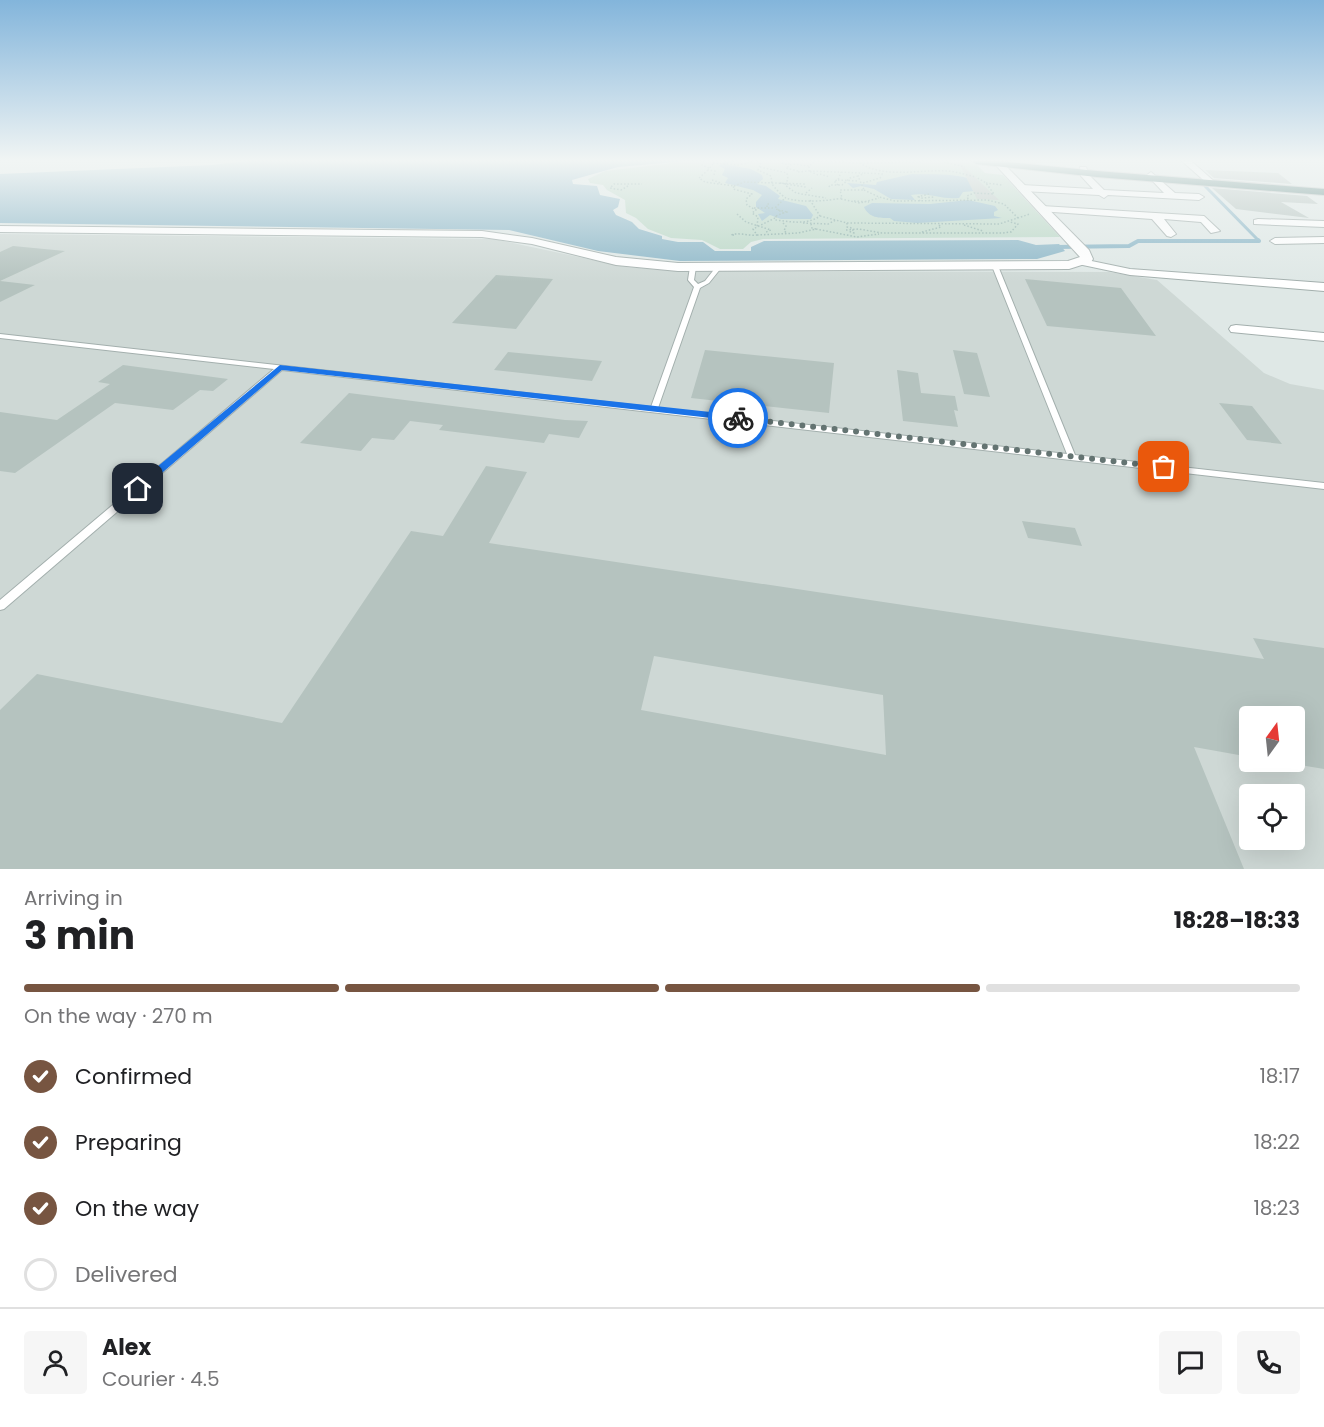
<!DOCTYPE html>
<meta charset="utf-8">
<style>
body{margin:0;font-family:Poppins,sans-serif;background:#f6f6f6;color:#202124;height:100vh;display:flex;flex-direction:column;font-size:22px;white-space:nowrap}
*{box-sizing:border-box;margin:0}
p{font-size:20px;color:#757577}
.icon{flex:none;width:33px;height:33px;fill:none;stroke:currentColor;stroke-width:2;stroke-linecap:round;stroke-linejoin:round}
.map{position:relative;height:869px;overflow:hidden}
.panel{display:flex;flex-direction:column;background:#fff;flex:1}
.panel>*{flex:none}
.needle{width:39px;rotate:15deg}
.buttons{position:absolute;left:1239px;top:706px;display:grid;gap:12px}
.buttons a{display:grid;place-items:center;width:66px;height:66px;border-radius:6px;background:#fff;box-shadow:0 6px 24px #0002;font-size:30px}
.pin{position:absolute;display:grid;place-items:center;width:51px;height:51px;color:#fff;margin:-26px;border-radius:12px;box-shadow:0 3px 9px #0006}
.courier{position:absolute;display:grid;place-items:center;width:60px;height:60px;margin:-30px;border:4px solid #1a73e8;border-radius:50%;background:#fff;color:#222;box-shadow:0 2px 8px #0007}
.head em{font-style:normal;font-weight:700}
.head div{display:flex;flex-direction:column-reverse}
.head{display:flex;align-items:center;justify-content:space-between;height:102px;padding:0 24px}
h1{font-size:39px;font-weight:700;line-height:45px}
.bar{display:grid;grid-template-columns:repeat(4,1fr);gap:9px 6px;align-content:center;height:72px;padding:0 24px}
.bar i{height:8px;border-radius:4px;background:#e0e0e0}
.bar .current{background:#775541}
.bar p{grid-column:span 4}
.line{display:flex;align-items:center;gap:15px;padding:0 24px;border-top:2px solid #e0e0e0}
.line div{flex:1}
.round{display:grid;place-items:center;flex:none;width:63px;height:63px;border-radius:6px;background:#f6f6f6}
ol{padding:0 24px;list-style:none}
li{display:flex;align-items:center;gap:18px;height:66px}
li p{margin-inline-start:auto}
li .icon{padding:6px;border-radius:50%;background:#775541;color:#fff;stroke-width:4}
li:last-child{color:#757577}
li i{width:33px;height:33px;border:3px solid #e0e0e0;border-radius:50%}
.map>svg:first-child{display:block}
</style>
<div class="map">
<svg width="1324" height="869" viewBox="0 0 1324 869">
<rect width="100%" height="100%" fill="#dfe8e6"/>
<path fill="#ced8d5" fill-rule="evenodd" d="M0,234l494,5 132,28 49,4 434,1 48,8 107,93 26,11 34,6v479h-1324zM1250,717h44v45h-44zM1250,795h44v45h-44z"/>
<path fill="#bad7c6" d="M692,161h258l26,3 9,9 18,2 57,62 -297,2 -12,3 -8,7h-23l-18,-9 -31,-2 -23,-9 -12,-11 -10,-5 -1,-13 -18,-10 -4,-5 -13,-2 -2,-4 17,-8z"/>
<path fill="#8db7c8" d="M246,161h440l-68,6 -46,13 1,4 24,2 3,9 20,4 -2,8 -5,3 3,5 16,7 7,7 23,7v3l16,3h25l12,9h36v-4l13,-6 254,-1 18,5 23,-1 6,7 -28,8 -357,2 -82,-10 -89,-21 -509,-7v-49l212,-9z
M724,161h12l-8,2v2l23,4 11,6 1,4 -6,5 9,2 14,10 -2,3 28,7 7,9 -2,4h-30l-11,-4 -8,6 -4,-7 7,-1 -9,-6v-5l6,-7 -9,-5 -28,-7 3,-5 -6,-3 3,-6 -6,-3z
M912,174c22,1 60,-3 75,16l-24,2 -4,6c-17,2 -31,-6 -48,-3l4,5 -24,-1 -17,-10 -13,-3 -8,2 -6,-5 29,2 1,-3z
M968,200l27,6 3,4 -4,2v4l8,2 -85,5 -23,-2 -4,-3c-11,0 -21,0 -26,-11l8,-4 58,1z"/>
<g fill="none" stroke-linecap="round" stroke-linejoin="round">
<path stroke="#8db7c8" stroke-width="3" d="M1138,241h121l-54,-55"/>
<path stroke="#8db7c8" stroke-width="4" d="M1056,247l73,-1 9,-5h121l-1,-1"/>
</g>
<path fill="#b5c3bf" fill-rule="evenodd" d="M961,164l38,36 -22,-1 -17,-34z
M1205,170l73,3 14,11 -78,-6z
M1212,188l95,8 11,8 -37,-2 28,16 -73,-9z
M13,246l52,5 -65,30 35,4 -35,17v-50z
M496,275l57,4 -37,50 -64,-6z
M1025,279l96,9 35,48 -109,-10z
M705,350l129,13 -5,50 -138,-15z
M953,350l24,3 13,44 -26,-3z
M508,352l94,9 -10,20 -98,-11z
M123,365l105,14 -15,12 -13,-1 -27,20 -58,-7 -100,70 -15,-2v-59l57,8 53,-36 -12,-2z
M897,370l21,3 3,20 34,3 3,15 -4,-1 4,17 -55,-6z
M349,393l216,27 23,1 -9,17 -30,-4 -5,9 -105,-13 4,-5 -33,-4 -16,19 -22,-2 -11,13 -61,-8z
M1219,403l33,3 30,38 -35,-4z
M486,466l41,6 -38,71 775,116 -11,-21 71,10v121l-30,-5v-47h-44v40l-56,-10 50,122h-1244v-159l37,-36 245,49 129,-192 32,5zM654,656l229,39 3,60 -245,-45z
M1022,521l53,7 7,18 -54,-8z"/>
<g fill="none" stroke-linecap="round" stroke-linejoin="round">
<g stroke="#a3afad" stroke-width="2">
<path id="service" d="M995,264l3,2 77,189 249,28v6l-1042,-119 -278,239 -4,1v-10l274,-231 -274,-31v-4l651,73 43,-120 -6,-7 2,-13 3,-2 3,2 -2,13 4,4 7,-3 11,-14 2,-1 3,2 -12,15 -9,5 -42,120 409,46 -75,-188z"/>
</g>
<g stroke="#a3afad" stroke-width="2">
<path id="minor" d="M1182,161h9l25,22 -7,2z
M1080,167h6l3,8 15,15 60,3 -17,-18 4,-3 24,21 24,1 5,3 -5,3 -91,-5 -4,3 -5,-3 -77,-4 -5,-3 5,-3 71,4 -12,-13z
M1042,206l162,10 16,15 -9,2 -10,-11 -37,-3 12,15 -5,3 -4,-1 -15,-17 -113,-8v-4z
M1258,219l66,2v6l-70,-3v-4z
M1324,237v6l-49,1 -5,-3 5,-3z
M1082,259l48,10 194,14v8l-194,-16 -52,-11v-4z
M1236,325l88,8v8l-93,-9 -2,-3 2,-3z"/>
</g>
<g stroke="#a3afad" stroke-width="2">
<path id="tertiary" d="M992,161h9l88,89 4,9 -2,3 -22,7 -391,2 -62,-6 -84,-21 -50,-7 -482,-5v-6l482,5 50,7 84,19 62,6 390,-2 12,-4z"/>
</g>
<g stroke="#bdc3c2" stroke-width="2">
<path id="trunk" d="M972,161h27l98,10 227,18v6l-227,-18 -121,-13z"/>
</g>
<path stroke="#83a8a2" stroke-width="1.5" stroke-dasharray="1.5 2" stroke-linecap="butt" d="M704,161l-2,4 7,3
M757,161l4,3 -3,6 13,6 1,8c3,4 10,12 14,14 12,5 44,3 56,0l-2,-8h24l-6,-14 7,-3 18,1
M814,161l46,2c25,16 60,6 88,8 10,1 19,4 28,6
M944,162l21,5
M713,163l25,2 17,-4
M782,163l6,2 3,-4
M860,163l62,-1
M760,167l27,6 1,6 -3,6 11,8 30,5
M708,170l-9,8 6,4 29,4 -1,3 19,5 -6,5 1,6 9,5 -4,3 6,4 -1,10
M798,171l-12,-3 6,-4 17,2
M798,172l11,-1v-5l5,-4
M820,174l10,3
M714,175l1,-4 -7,-1 7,-9
M818,175l-9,-4 54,2
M712,180l9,3
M838,180l21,1
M780,183l25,4 -1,-2
M863,183l17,-5 2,-3
M986,183l16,2
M838,185l-4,-4 4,-1 3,-8
M628,186l-7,4 -11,-2 4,-4h28
M734,186l10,-4 61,2
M829,187l1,-2h12l8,-7 8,-2
M864,190l15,7 16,4 92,-1 17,4 14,14
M806,193l6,-5
M920,197h-3l12,-3
M841,199l19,4 19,-5
M968,199l-1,-3 7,-3 20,1 -8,-11 -10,-6
M854,201l15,1
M919,201l3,-3 12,-1
M767,207v-3h3
M754,208h21
M778,210l10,2 -5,1
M737,214l9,8 25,8 -5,2
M776,216v4c16,2 31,5 44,-4l-10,-16
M776,216l7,-3 -8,-5 10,-10
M820,216l27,7v4l5,1 2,5 -6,-2
M783,223l3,3 -2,5 3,2
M803,223l25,1 8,-4
M847,223l152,1 31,-10
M964,225l19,6
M816,229l41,8 22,-3
M846,230l13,-1 23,4h121l8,-1 7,-8 -8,-2
M922,232l19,-5 -2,-2
M734,235h-3c7,-3 17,1 26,0l-4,-6 22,-11
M757,235l41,-2 18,-4 -4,-1 -1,-4"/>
<use href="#service" fill="#fff" fill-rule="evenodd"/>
<use href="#minor" fill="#fff" fill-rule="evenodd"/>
<use href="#tertiary" fill="#fff" fill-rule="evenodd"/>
<use href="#trunk" fill="#4e7c78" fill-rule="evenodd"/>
</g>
<linearGradient id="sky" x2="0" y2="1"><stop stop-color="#83b5db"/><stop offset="0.57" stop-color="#f1f5f4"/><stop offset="1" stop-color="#f1f5f4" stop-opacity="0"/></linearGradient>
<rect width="1324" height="282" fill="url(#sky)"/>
<path fill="#1a73e8" d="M280,365l458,50 5,3 -5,3 -456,-51 -141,121h-7v-5z"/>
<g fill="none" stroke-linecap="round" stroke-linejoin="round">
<path stroke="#647472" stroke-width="6" stroke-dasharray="0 10.8" d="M738,418l426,49"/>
</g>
</svg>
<div class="buttons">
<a><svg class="needle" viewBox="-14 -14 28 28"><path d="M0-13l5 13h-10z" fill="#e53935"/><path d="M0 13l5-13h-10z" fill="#757577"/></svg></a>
<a><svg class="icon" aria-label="locate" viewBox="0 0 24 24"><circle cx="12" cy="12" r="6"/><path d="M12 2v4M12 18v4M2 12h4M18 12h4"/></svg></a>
</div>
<div class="pin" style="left:1164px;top:467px;background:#ea580c"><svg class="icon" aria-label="bag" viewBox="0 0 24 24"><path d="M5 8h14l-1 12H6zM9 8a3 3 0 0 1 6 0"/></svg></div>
<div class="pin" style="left:138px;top:489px;background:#1f2937"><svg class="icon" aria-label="home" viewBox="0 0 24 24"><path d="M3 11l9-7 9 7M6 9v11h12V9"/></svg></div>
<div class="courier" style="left:738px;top:418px"><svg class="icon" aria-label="bike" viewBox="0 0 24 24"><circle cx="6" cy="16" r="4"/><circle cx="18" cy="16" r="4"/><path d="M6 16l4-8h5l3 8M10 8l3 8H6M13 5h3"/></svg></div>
</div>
<section class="panel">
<div class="head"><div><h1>3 min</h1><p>Arriving in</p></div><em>18:28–18:33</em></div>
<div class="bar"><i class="current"></i><i class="current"></i><i class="current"></i><i></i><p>On the way · 270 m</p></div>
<ol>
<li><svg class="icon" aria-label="check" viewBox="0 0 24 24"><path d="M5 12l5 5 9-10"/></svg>Confirmed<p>18:17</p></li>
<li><svg class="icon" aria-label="check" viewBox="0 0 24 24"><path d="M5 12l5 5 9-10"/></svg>Preparing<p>18:22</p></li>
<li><svg class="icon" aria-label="check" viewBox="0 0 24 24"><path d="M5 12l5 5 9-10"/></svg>On the way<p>18:23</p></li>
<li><i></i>Delivered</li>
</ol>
<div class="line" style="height:108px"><a class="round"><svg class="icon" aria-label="person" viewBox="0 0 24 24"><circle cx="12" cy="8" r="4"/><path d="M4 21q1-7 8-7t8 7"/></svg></a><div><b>Alex</b><p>Courier · 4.5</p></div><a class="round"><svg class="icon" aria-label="chat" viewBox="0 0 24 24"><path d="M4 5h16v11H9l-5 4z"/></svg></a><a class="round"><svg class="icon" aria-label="phone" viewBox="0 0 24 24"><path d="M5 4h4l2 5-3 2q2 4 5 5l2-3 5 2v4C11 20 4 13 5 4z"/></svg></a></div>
</section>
